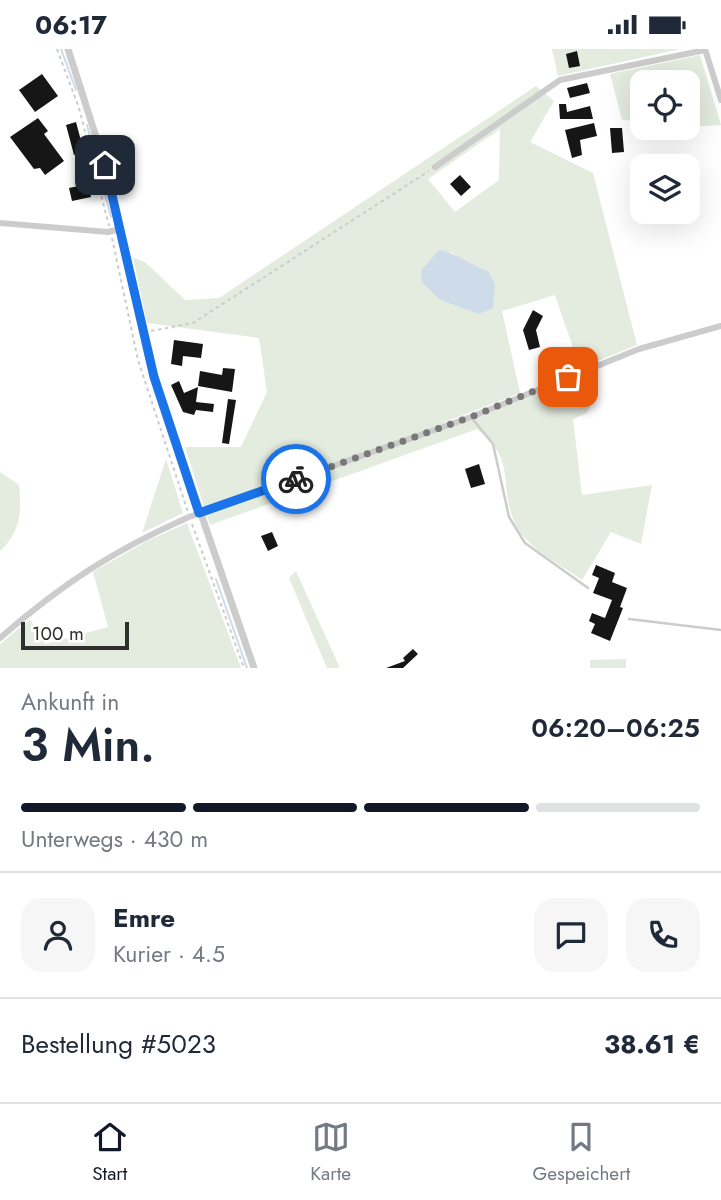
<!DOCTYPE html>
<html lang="de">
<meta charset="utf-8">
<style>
body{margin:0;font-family:Jost,sans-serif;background:#f6f6f7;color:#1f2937;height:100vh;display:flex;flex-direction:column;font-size:26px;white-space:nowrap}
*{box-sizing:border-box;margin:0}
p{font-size:23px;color:#747a83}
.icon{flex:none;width:38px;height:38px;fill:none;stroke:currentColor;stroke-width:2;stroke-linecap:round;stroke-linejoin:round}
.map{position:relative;height:619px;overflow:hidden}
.drawer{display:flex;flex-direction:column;background:#fff;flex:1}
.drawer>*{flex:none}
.tools{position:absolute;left:630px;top:21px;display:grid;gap:14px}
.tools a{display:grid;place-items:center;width:70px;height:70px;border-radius:14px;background:#fff;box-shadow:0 7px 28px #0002;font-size:35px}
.scale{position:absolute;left:21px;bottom:18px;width:108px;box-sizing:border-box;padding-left:7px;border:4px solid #2f2f2f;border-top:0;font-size:19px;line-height:24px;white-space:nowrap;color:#2f2f2f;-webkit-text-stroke:5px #fff;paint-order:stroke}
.pin{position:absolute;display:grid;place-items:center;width:60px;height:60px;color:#fff;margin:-30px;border-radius:14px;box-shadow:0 4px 10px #0006}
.courier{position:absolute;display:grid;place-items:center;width:70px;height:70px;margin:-35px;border:5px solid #1a73e8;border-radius:50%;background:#fff;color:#222;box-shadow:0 2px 9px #0007}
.overview em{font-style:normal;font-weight:600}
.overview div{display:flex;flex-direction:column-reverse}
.overview{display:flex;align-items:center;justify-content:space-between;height:119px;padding:0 21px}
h1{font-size:46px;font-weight:600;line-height:52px}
.bar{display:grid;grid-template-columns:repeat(4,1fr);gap:10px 7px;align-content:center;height:84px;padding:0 21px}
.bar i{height:9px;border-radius:5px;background:#e0e1e3}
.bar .selected{background:#111827}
.bar p{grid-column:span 4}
.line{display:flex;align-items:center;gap:18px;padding:0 21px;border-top:2px solid #e0e1e3}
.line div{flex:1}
.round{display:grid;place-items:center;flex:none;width:74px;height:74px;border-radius:21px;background:#f6f6f7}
.status{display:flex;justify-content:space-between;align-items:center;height:49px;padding:0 35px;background:#fff;direction:ltr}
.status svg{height:19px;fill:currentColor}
.dock{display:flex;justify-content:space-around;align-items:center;height:98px;border-top:2px solid #e0e1e3;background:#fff;font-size:19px;color:#747a83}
.dock a{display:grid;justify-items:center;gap:4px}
.dock .selected{color:#111827}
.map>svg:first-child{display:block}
</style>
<div class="status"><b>06:17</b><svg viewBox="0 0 49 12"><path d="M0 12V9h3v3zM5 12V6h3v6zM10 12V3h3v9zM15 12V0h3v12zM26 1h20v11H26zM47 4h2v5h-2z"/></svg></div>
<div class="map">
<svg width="721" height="619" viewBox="0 0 721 619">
<rect width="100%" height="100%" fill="#fff"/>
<path fill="#e4ebdf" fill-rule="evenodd" d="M552,0h128l-122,27z
M700,6l21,70 -33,2v-45h-46v39l-20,-1 -12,-46z
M536,37l18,15 -24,41 63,31 44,172 -57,23 -25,-73 -53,16 18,82 -77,30 37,-6 102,-42 9,30 -4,8 -14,6 9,76 70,-10 -11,59 -30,-12 -29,48c-22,-16 -56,-32 -67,-57 -18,-40 4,-60 -38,-94l-267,96 -25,-78h56l26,-55 -8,-54 -112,-15 -14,-66 13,6 39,37 34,-2zM500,80l-1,51 -44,32 -27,-33zM451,203l15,11 22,8 -8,43 -40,-14z
M166,410l17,54 -41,20z
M0,423l19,13c3,27 1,48 -19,66z
M187,474l54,145h-241v-24l30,-25 15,25 63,-17 -15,-55 54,-31z
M296,522l44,97h-13l-38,-90z
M626,610v9h-36v-8z"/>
<path fill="#cddce8" d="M439,201c17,3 32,15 49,21l7,13 -2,24 -14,6 -39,-14 -18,-18 -1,-11z"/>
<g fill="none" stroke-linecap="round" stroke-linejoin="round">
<path stroke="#cddce8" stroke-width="2" d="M61,0l15,41
M87,76l24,92
M216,530l31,89"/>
</g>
<path fill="#161616" d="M577,2l3,15 -11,2 -3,-14z
M42,25l16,22 -23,16 -16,-22z
M587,34l3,10 -20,5 -3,-10z
M559,55h7l1,8 23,-6 3,13h-33z
M38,69l10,13 -4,3 20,27 -19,14 -5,-7 -6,1 -24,-32z
M76,73l8,30 -10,3 -8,-30z
M594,74l3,13 -17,4 2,15 -10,3 -7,-28z
M610,79h12l2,24 -12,1z
M460,126l11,12 -10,9 -11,-12z
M88,135l3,13 -19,4 -3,-13z
M533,261l10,6 -7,14 4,17 -11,3 -6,-20z
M174,291l29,4 -2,14 -18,-2 -1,10 -11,-2z
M223,319l12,1 -3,23 -34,-6 2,-15 22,4z
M179,332l5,12 14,-6 -2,15 18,2 -1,8 -17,-2 -2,5 -11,-3 -12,-27z
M228,350l8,1 -7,44 -7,-1z
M479,415l6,20 -14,4 -6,-19z
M272,483l6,14 -10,5 -7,-15z
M596,516l19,8 -3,9 15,6 -7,19 3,1 -13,33 -19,-8 4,-9 -6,-3 3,-8 13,5 7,-18 -19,-7 6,-15 -7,-3z
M413,600l5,5 -15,14h-17l19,-7 -2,-3z"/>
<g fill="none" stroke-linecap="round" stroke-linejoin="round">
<path stroke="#ccc" stroke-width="2" stroke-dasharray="3.5 3.5" stroke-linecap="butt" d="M57,0l22,59 30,118
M112,189l26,122 50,152
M151,282l42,-8 236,-152
M192,475l52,144"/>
<path stroke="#ccc" stroke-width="2.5" d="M471,368l22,27 16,73 16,26 63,45
M629,570l92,11"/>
<path stroke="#ccc" stroke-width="6" d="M705,0l16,51
M435,118l125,-87 145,-30
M0,174l108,9 12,-3
M0,589c62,-54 114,-88 189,-121l282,-100 168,-68 82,-23"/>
<path stroke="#ccc" stroke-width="7" d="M68,0l37,116 49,212 100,291"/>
</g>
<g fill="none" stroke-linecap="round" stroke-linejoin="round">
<path stroke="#787878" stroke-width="7" stroke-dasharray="0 12.6" d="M296,430l175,-62 97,-40"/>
<path stroke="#1a73e8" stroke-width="9" d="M105,116l49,212 45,136 97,-34"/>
</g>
</svg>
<div class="tools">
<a><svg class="icon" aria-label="locate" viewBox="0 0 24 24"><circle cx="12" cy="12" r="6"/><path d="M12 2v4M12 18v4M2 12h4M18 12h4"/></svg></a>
<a><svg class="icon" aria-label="layers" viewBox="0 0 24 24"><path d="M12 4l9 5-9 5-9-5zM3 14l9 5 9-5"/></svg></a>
</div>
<div class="scale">100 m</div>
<div class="pin" style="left:568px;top:328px;background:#ea580c"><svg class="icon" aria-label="bag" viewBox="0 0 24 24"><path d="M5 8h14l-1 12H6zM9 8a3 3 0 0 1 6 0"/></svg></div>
<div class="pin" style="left:105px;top:116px;background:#1f2937"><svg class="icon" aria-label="home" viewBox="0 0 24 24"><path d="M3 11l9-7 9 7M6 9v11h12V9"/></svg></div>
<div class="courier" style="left:296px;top:430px"><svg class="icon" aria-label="bike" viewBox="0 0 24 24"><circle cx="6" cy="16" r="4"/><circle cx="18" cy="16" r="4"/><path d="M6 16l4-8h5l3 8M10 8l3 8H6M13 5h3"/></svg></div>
</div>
<section class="drawer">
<div class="overview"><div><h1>3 Min.</h1><p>Ankunft in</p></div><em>06:20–06:25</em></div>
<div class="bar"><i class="selected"></i><i class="selected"></i><i class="selected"></i><i></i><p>Unterwegs · 430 m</p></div>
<div class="line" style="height:126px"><a class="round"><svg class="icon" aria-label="person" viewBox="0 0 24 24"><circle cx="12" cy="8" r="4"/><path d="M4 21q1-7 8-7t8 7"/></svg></a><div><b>Emre</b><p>Kurier · 4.5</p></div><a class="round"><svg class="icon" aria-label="chat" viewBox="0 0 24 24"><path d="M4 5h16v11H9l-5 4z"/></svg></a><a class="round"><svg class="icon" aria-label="phone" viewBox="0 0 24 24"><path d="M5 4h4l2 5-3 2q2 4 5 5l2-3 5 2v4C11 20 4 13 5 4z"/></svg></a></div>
<div class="line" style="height:91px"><div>Bestellung #5023</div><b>38.61 €</b></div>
</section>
<nav class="dock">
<a class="selected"><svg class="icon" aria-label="home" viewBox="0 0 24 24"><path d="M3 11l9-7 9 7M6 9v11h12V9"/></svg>Start</a>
<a><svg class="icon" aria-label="map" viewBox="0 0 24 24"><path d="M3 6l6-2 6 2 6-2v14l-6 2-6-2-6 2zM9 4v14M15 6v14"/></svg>Karte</a>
<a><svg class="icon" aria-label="saved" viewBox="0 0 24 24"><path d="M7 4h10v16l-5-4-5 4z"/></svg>Gespeichert</a>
</nav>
